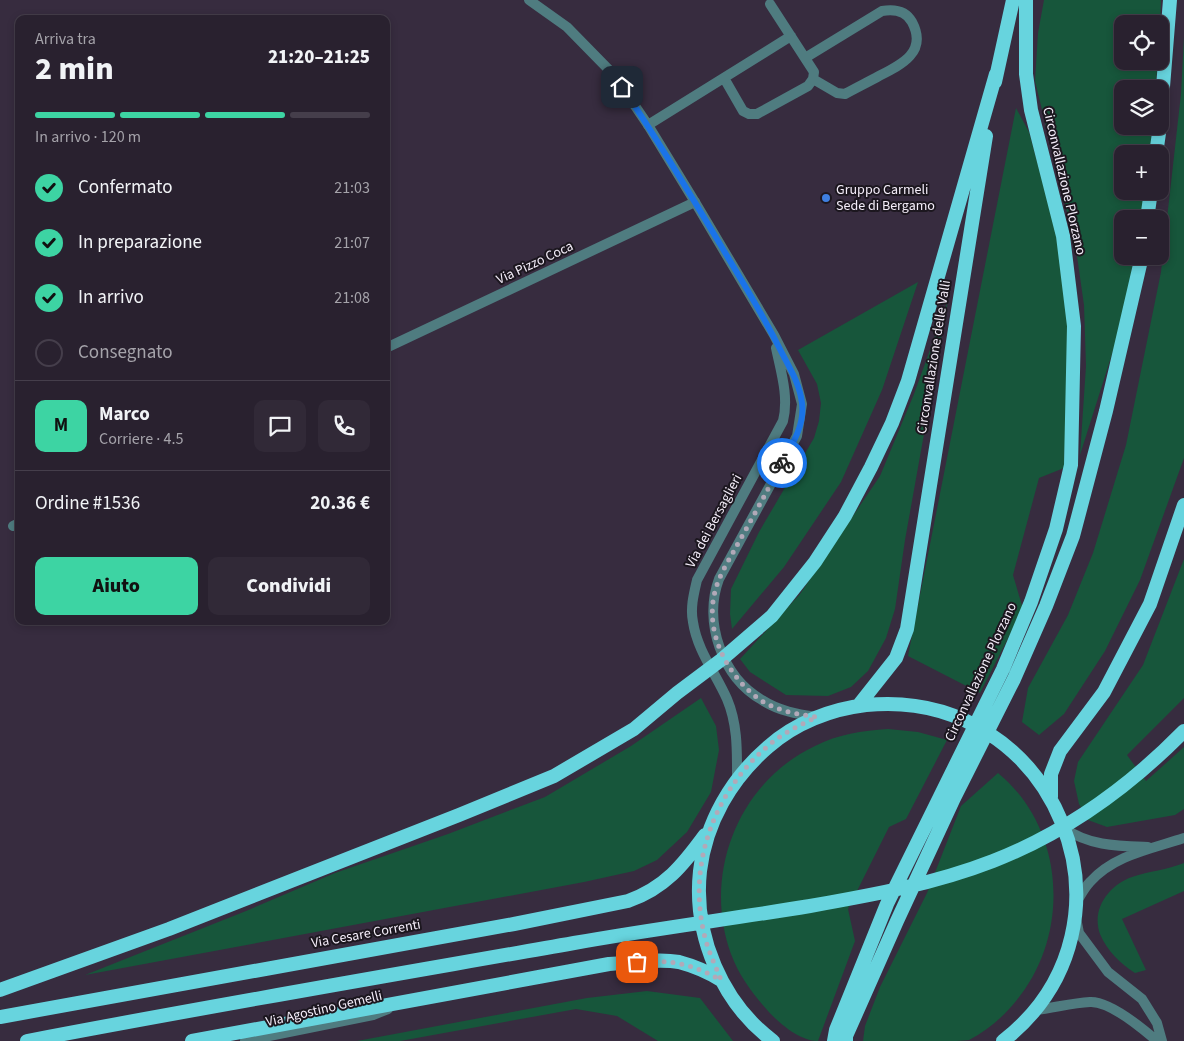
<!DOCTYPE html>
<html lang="it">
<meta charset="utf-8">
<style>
body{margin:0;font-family:"Source Sans 3",sans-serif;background:#312937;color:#f1f3f6;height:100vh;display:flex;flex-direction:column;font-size:19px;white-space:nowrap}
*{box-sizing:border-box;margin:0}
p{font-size:16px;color:#a5a3aa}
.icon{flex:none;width:28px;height:28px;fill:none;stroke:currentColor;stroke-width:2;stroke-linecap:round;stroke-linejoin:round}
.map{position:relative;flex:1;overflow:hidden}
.drawer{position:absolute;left:15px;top:15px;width:375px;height:610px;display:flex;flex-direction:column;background:#29212f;border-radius:10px;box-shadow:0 2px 8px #0003,0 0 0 1px #453e4b}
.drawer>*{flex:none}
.controls{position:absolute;left:1114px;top:15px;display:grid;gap:10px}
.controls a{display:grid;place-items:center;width:55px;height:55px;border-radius:10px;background:#29212f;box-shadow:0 2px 8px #0003,0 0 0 1px #453e4b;font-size:25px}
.pin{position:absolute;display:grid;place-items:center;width:42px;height:42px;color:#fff;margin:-21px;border-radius:10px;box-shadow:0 2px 8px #0006}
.courier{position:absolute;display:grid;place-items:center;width:50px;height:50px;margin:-25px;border:4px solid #1a73e8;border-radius:50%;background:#fff;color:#222;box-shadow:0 1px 6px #0007}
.summary em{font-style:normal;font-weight:800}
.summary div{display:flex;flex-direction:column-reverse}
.summary{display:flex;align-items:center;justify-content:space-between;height:85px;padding:0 20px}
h1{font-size:32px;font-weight:800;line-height:38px}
.bar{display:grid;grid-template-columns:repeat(4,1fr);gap:8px 5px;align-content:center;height:60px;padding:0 20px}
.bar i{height:6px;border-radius:4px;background:#453e4b}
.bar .active{background:#3dd4a3}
.bar p{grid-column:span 4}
.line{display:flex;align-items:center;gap:12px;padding:0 20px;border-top:1px solid #453e4b}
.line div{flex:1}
.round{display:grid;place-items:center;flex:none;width:52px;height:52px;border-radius:10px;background:#312937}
ol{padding:0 20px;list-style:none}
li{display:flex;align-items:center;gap:15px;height:55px}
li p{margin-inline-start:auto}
li .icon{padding:5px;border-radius:50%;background:#3dd4a3;color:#111;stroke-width:4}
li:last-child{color:#a5a3aa}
li i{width:28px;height:28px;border:2px solid #453e4b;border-radius:50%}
.action{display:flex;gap:10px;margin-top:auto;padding:10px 20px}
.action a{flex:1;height:58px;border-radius:10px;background:#3dd4a3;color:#111;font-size:20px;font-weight:800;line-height:58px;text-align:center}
.action a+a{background:#312937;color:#f1f3f6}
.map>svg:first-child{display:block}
</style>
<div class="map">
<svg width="1184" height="1041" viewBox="0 0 1184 1041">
<rect width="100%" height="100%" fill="#372c3f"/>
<path fill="#17563b" d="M1044,0h117l-1,32v-8h-38v37h36l-3,28h-33v37h30l-2,28h-28v37h23l-5,28h-18v37h12l-10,60 -44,139 6,-89 -2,-61 -8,-56 -41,-168 3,-48z
M1184,37v421l-44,122 -35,71 -41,63 -25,21 -17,-13 6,-34 40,-73 25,-62 33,-108 35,-173 20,-178z
M1016,108l13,24 29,107 12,87 -6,142 -25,10 -26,97 10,34 -43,84 -72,-37z
M918,282l-36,108 -41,92 -57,85 -52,62 -2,-15 1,-25 28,-57 55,-94 5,-17 2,-18 -4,-19 -19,-34z
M948,300l-43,240 -10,69 -9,29 -18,33 -17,16 -23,9 -42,-1 -36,-23 -10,-13 60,-65 80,-118 34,-82z
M1184,559v139l-57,57 19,26 38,-34v62l-9,6 -68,12 -19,-7 -9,-16 -5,-23 4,-19 65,-97z
M701,698l15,28 3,24 -8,42 -24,40 -30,28 -23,11 -50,11 -499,93 161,-64 89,-38 113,-39 97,-37 86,-51z
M888,729l30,3 29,8 -41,79 -17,8 -41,82 7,32 -37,100c-18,0 -38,-17 -50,-30 -15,-17 -29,-35 -37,-57 -29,-79 7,-172 84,-208 23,-12 47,-15 73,-17z
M998,773c68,56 73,162 18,228 -13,16 -29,30 -47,39 -7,1 -18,1 -26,1 -26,0 -53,0 -80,0l2,-15 15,-39 47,-94 34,-87z
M1184,863v28l-62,28 24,51 -11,3c-14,-9 -28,-22 -35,-39 -9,-25 9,-49 32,-57 17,-6 35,-7 52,-14z
M647,991l53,7 33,43h-75l-41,-25 -41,-7 -176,32h-43l230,-43z"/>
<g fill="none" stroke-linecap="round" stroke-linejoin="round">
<path stroke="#4f7c80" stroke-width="10" d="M805,58l77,-47c12,-2 24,0 30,11 16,30 -11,43 -33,54 -11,6 -23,12 -34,18l-8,-1 -24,-14
M724,78l19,33 6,3h8l51,-28 5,-7 1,-7 -44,-68
M648,125l143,-89"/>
<path stroke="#4f7c80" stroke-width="10" d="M386,348l309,-146
M13,526l6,-3
M1076,918l3,15 29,39 34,27 15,24 5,18
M1035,1010c19,-2 36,-7 55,-8 20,-1 52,26 67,39
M245,1041l128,-26 15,-6"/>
<path stroke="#4f7c80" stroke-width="10" d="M529,0l38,27 47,48 34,50 47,77 79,133 20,39 8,30 -5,32 -78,143c-16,43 3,98 43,121 17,11 35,14 55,17
M737,779c0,-27 1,-54 -10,-80 -11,-25 -30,-49 -34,-77 -3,-14 1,-29 4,-42l86,-159c6,-24 -2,-49 -7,-73
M1064,828c25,18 54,18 84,19
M1077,901c4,-6 8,-14 13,-19 24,-27 61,-33 94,-44"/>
<path stroke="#67d4de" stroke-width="14" d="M995,82l18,-82
M1160,124l10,-124
M1156,154l4,-28
M1147,219l4,-28
M858,706l38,-48 11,-29 79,-493
M1051,797v-23l9,-23 44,-59 46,-88 34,-99
M0,990l169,-61 290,-114 95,-39 80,-47 43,-36 44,-33 51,-44 43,-54 30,-46 26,-49 21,-44 16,-42 88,-307
M0,1017l514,-93 114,-23c37,-13 55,-36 77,-66
M27,1041c182,-35 365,-66 547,-98 78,-14 157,-24 236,-37 62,-11 124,-22 183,-45 72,-28 137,-75 191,-130
M192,1041l417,-77c22,-1 48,-6 70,-2 15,4 29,10 42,18
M773,1041c-51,-38 -80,-106 -73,-170 6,-49 31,-92 68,-124 27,-24 63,-38 98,-42 189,-19 287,219 137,336
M834,1041l2,-11 51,-126 116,-235 28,-67 25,-73 15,-64 3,-139 -11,-90 -32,-126 -5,-36v-74
M846,1041v-5l51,-115 57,-123 60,-119 32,-73 27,-70 33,-125 36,-155"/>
</g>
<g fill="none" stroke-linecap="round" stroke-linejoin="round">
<path stroke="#b2a9b8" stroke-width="5" stroke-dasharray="0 9" d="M637,962c35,-2 53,1 84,18 -5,-13 -11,-25 -15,-39 -21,-74 8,-153 68,-200 13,-10 28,-17 43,-24 -20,-3 -41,-6 -58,-18 -33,-24 -56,-70 -43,-111 4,-14 13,-28 20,-41 16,-28 31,-56 46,-84"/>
<path stroke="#1a73e8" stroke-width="6" d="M622,87c43,63 81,129 120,194 15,25 29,50 42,76 8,15 16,29 18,46 3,22 -10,42 -20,60"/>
</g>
<circle fill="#3f7fe0" stroke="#1c171f" stroke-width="2" cx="826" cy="198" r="5"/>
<g text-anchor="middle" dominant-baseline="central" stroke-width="4" stroke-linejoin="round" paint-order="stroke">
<g font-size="14" fill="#f4edf9" stroke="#1c171f">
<text transform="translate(1064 181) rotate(77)">Circonvallazione Plorzano</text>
<text transform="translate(535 263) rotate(-25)">Via Pizzo Coca</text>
<text transform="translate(934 357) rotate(-81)">Circonvallazione delle Valli</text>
<text transform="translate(714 521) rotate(-62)">Via dei Bersaglieri</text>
<text transform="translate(981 672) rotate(-65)">Circonvallazione Plorzano</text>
<text transform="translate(366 934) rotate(-10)">Via Cesare Correnti</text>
<text transform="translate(324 1009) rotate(-13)">Via Agostino Gemelli</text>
</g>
<g font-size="14" fill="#f4edf9" stroke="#1c171f" text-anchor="start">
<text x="836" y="190">Gruppo Carmeli<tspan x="836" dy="16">Sede di Bergamo</tspan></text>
</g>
</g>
</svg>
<div class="controls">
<a><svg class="icon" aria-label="locate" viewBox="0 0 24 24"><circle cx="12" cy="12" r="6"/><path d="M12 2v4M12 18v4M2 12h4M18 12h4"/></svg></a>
<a><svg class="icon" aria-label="layers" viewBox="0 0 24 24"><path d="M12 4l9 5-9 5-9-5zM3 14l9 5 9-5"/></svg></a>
<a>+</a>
<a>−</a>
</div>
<div class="pin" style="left:637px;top:962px;background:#ea580c"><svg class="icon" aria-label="bag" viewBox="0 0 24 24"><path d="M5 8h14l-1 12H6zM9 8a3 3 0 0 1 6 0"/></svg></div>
<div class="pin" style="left:622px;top:87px;background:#1f2937"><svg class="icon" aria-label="home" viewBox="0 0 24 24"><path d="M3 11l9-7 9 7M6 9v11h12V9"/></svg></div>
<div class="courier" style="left:782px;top:463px"><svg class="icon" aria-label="bike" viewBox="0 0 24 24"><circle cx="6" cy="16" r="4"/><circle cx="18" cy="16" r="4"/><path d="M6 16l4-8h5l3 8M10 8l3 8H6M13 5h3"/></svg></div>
<section class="drawer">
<div class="summary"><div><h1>2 min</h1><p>Arriva tra</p></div><em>21:20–21:25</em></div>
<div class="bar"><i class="active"></i><i class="active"></i><i class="active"></i><i></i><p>In arrivo · 120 m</p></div>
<ol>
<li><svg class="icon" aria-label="check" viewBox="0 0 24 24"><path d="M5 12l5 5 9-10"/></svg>Confermato<p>21:03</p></li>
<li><svg class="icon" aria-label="check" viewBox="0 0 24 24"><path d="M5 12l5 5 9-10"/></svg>In preparazione<p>21:07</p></li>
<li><svg class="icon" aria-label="check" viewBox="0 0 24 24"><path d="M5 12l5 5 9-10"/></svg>In arrivo<p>21:08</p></li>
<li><i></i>Consegnato</li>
</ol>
<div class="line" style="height:90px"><b class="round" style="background:#3dd4a3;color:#111">M</b><div><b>Marco</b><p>Corriere · 4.5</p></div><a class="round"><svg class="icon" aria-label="chat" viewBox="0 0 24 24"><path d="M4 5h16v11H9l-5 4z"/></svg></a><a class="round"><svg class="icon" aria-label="phone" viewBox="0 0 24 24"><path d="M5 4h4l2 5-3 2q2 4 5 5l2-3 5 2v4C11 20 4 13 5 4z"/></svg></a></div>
<div class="line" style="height:65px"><div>Ordine #1536</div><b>20.36 €</b></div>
<div class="action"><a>Aiuto</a><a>Condividi</a></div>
</section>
</div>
